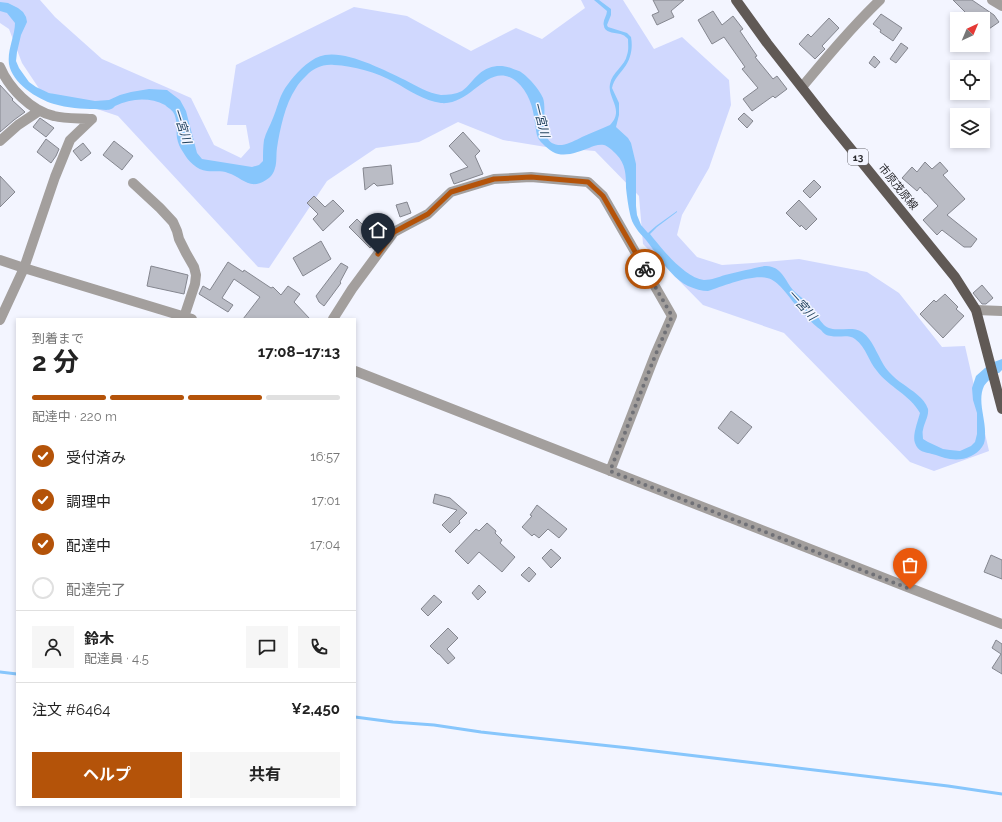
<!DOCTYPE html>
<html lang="ja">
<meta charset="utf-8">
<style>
body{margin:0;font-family:Raleway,"Noto Sans JP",sans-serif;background:#f6f6f6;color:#222;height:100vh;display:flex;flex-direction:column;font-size:15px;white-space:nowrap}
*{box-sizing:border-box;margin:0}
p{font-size:13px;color:#767676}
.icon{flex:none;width:22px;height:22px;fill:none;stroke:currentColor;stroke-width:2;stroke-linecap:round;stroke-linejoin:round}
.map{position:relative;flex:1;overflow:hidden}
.side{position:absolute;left:16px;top:318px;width:340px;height:488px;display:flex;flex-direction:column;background:#fff;border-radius:0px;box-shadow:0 2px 6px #0003}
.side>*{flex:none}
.needle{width:26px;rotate:44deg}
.buttons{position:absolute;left:950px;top:12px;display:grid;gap:8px}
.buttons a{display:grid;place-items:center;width:40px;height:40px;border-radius:0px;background:#fff;box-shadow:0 2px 6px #0003;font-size:20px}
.pin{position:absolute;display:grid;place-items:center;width:34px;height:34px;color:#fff;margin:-41px -17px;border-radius:50% 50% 50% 0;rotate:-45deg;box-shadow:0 0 4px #0007}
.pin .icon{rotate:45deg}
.courier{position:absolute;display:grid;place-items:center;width:40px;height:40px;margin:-20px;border:3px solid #b45309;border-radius:50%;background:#fff;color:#222;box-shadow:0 1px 5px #0007}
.overview em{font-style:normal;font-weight:700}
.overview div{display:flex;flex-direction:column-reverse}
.overview{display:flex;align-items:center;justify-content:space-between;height:68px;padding:0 16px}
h1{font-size:26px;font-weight:700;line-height:30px}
.bar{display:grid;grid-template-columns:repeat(4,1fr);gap:6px 4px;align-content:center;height:48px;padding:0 16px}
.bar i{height:5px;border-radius:3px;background:#e0e0e0}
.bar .on{background:#b45309}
.bar p{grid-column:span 4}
.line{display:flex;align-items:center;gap:10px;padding:0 16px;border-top:1px solid #e0e0e0}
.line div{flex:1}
.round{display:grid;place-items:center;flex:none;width:42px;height:42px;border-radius:0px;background:#f6f6f6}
ol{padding:0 16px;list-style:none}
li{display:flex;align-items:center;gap:12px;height:44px}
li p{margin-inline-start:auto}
li .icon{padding:4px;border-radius:50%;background:#b45309;color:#fff;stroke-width:4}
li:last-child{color:#767676}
li i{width:22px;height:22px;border:2px solid #e0e0e0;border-radius:50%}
.action{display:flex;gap:8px;margin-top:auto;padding:8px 16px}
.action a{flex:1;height:46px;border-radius:0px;background:#b45309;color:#fff;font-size:16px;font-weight:700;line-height:46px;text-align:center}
.action a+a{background:#f6f6f6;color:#222}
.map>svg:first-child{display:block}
</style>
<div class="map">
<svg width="1002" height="822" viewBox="0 0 1002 822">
<rect width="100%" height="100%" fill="#f3f5ff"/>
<path fill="#d0d8fe" d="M0,0h40l15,17 47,42 89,39 23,47 27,13 9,-10 -4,-23h-19l9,-60 118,-58 53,9 64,35 45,-23 26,11 43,-31 -4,-8h42l31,49 28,-12 47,43 2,25 -22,63 -27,47 -5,20 20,22 25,8 31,-2 46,-4 68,13 32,21 43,54 23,-1 24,105 -55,20 -24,-9 -126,-129 -81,-28 -60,-61 -4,-48 -44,-45 -49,-4 -43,-7 -45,-18 -39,20 -43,6 -49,33 -58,87 -11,-1 -140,-151 -78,-26 -18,-27 -13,-34 -9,-6z"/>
<path fill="#87c6fc" d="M594,0h5l12,9v6l-4,10 1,2 19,6 4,4c2,11 0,22 -7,31 -5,7 -10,11 -12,20l7,15v12l-3,12 12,11 3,5 5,21v42l1,9 4,10 7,8 8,-7 21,-15v1l-20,15 -7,7c11,14 35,44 54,46 8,0 14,-3 21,-5 7,-2 14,-3 21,-5 8,-1 18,-6 26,-3 11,3 15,17 22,24 6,6 13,10 18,16 4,6 7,13 12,18 10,9 27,0 38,7 12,8 17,29 27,40 4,4 9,9 14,12 9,7 21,13 25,25 1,7 -4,14 -5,21 -1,2 0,6 0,9l5,3 15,7 7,1 10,1 11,-5 4,-4 2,-8v-21l-4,-13 -1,-12 4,-12 9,-8 9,-6 8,-3v11l-3,3h-2c-4,4 -10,8 -13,13 -7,15 2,33 1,49 0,4 0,8 -3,12 -7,10 -20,14 -32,12 -7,-1 -13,-4 -18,-5 -7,-2 -14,-2 -17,-11 -3,-7 3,-22 5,-30 -10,-18 -31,-26 -43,-42 -9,-10 -10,-23 -22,-32 -7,-5 -16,-1 -24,-3 -4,0 -8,-3 -10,-6 -10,-7 -18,-17 -26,-26 -7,-8 -17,-24 -28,-26 -15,-4 -44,8 -59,13 -6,0 -13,-2 -20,-5 -17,-8 -30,-31 -42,-46 -3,-4 -7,-7 -10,-12 -3,-4 -5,-9 -6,-14 -2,-9 -3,-17 -4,-26 0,-13 0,-24 -10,-34 -3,-3 -8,-8 -12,-9 -5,-1 -11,1 -15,3 -11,4 -25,10 -36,4 -5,-3 -12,-9 -15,-14 -2,-4 -2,-10 -3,-15 -2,-16 -6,-31 -19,-42 -28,-21 -44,25 -75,22 -17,-2 -32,-13 -47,-21 -18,-10 -40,-16 -60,-17 -12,-1 -20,3 -28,11 -4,4 -8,8 -10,12 -11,16 -16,41 -19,60 -1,6 0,15 -2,20 -1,5 -5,10 -9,12 -17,11 -24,-3 -38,-7 -7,-3 -14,-1 -21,-2 -10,-1 -19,-10 -24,-19 -3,-4 -5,-9 -6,-14 -1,-8 1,-19 -4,-26 0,-1 -7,-6 -8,-7 -15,-8 -34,-7 -50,1 -1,1 -3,3 -4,3 -4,2 -11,0 -16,0 -13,0 -28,-1 -41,-5 -17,-5 -42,-21 -45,-40 -2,-14 6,-28 6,-41l-8,-10 -7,-2v-9l8,1 10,5 5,4 3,5 1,5 -6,13 -4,17 -1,9 3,7 10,14 7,5 13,6 46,8 14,-1 11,-5 11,-3 18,-3 18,1 13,10 6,11 11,42 5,6 50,8 7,-2 4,-4c0,-7 0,-14 1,-21 2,-8 6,-14 9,-22 4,-9 6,-20 11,-28 2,-4 5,-7 7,-10 8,-10 21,-23 34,-25 23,-4 59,15 80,25 11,6 23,13 36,15 7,0 15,-1 21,-4 7,-5 11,-12 17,-17 9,-8 21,-10 32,-6 2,1 5,2 8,3 8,4 21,19 24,27 5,14 -7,48 19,47 7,-1 14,-5 20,-8 9,-4 19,-8 28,-12 15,-15 -3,-27 0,-41 2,-12 15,-18 17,-29 2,-5 1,-11 1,-16 -1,-1 -4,-4 -5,-4 -6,-3 -18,-1 -19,-9 -2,-5 3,-10 3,-15z"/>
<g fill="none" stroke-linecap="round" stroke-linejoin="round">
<path stroke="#87c6fc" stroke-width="3" d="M0,672l17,2
M355,717l38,5 41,3 47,7 148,16 319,38 54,8"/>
</g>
<path fill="#babcc5" stroke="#84868f" d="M653,0h31l-13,11 3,6 -17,8 -5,-10 7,-3z
M953,0h19l22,15 5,7 -16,11v-14h-9l-8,-6z
M713,11l9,14 11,-9 10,13 -3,2 17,25 -2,1 18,22 4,-3 10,13 -12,9 -2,-2 -21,15 -9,-12 15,-11 -16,-19 3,-2 -21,-30 -12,7 -14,-24z
M881,14l21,14 -9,13 -13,-9 1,-2 -8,-6z
M829,18l10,10 -17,18 3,3 -10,10 -16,-15 9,-10 3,3z
M901,43l7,5 -12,15 -6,-4z
M874,56l6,6 -5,6 -6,-5z
M0,85l13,14 -1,1 13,12 -11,8 -14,12z
M744,113l9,8 -6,7 -9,-9z
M40,118l14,10 -8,9 -13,-10z
M463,132l17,19 -5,5 8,18 -29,10 -4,-10 18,-7 -19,-21z
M46,139l13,10 -3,7 -5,7 -14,-11z
M114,141l19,15 -11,14 -19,-15z
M83,143l8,10 -10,8 -8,-10z
M925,162l7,7 8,-7 8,9 -5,4 22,24 -18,16 30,24 -6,8h-7l-22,-17 -5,5 -14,-15 15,-14 -12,-13h-1l-5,-6 -3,4 -15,-13 10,-11 5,5z
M391,165l2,19 -16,2 -3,-3 -9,7 -2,-22z
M0,176l15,16 -15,15z
M814,180l7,7 -11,11 -7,-7z
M314,196l11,11 8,-7 11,11 -21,20 -10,-12 5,-5 -11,-11z
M799,200l18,19 -11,11 -5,-5 -1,2 -14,-14z
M407,202l4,11 -11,4 -4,-12z
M357,219l21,21 -8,8 -21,-21z
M321,241l10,18 -28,17 -10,-18z
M228,262l15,10 1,-2 27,18 2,-1 8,8 7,-9 12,8 -6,8 16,17h-67l17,-22 -26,-18 -12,19 11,7 -5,7 -29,-18 4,-8 7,4z
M341,263l7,4 -8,15 1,1 -17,23 -5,-4 -3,-6z
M151,266l37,9 -4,19 -37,-8z
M982,285l11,13 -7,6h-4l-9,-11z
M945,294l13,13 -2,2 8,7 -21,22 -23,-24 14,-14 2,2z
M731,411l21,16 -14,17 -20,-16z
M435,494l15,4 17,15 -8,8 1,2 -10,10 -8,-8 15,-15 -24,-7z
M537,505l30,24 -8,9 -11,-9 -9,9 -5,-4 -2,2 -10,-9 10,-11 -2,-1z
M487,523l9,8 -1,2 7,7 -2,3 15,14 -13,15 -23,-20 -11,12 -13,-13 21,-22 3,2z
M551,549l10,9 -10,10 -9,-10z
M991,555l11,5v19l-18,-7z
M529,567l7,7 -7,8 -8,-7z
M479,585l7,7 -8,8 -6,-7z
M434,595l8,7 -14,14 -7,-7z
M448,628l10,10 -11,11 8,9 -7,6 -9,-10h-1l-8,-8z
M996,640l6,4v30l-10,-6 9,-14 -9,-6z"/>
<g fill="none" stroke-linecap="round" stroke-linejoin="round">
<path stroke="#a39f9d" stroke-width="10" d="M992,0l10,6
M0,67c9,21 31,44 54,49 12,3 25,2 38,3
M802,87c25,-30 50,-60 78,-87
M0,141l18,-16 21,-14
M133,183l27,25 13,14 4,9 2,8 7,14 8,14 2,8 -1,9 -11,33
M0,260l24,8 168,51
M976,310l26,1
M333,319l19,-30 42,-57 13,-7 21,-11 23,-22 43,-13 37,-2 57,5 15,14 69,120 -17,39 -45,116
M0,320l24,-52 31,-91 15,-37 22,-21
M355,371l647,253"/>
<path stroke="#605955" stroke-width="10" d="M736,0l31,43 58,74 130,160 21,33 26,99"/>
</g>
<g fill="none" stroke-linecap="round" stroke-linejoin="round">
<path stroke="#707177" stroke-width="4" stroke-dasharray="0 7.2" d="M645,269l27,47 -17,40 -45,115 300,118"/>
<path stroke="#b45309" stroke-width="5" d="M378,254l16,-22 13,-7 21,-11 23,-22 43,-13 37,-2 57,5 15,14 42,73"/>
</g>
<g text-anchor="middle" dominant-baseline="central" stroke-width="3" stroke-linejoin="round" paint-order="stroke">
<rect fill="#f3f5ff" stroke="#66676d" stroke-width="1" x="848" y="149" width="20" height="16" rx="3"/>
<g font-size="10" font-weight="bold" fill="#2a2a2e">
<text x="858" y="157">13</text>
</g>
<g font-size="11" fill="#2a2a2e" stroke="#f3f5ff">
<text transform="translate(898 187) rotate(51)">市原茂原線</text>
</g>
<g font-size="12" font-style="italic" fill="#1c3e5a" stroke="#f3f5ff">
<text transform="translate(541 120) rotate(76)">一宮川</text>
<text transform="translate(182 126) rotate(72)">一宮川</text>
<text transform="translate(802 305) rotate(48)">一宮川</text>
</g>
</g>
</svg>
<div class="buttons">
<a><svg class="needle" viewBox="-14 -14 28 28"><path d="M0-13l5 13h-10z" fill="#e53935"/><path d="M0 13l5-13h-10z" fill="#767676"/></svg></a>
<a><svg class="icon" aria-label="locate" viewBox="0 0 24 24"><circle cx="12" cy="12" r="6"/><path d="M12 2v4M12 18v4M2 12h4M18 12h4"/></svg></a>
<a><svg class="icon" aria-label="layers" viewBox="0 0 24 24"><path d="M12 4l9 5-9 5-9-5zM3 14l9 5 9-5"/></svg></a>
</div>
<div class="pin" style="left:910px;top:589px;background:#ea580c"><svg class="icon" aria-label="bag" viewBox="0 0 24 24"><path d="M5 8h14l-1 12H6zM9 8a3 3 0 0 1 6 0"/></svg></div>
<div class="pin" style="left:378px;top:254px;background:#1f2937"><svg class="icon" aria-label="home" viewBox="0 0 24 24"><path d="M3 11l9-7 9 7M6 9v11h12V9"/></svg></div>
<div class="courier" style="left:645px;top:269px"><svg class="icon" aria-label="bike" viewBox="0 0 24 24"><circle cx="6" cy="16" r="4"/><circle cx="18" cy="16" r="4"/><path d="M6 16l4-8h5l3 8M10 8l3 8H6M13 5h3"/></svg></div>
<section class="side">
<div class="overview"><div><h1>2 分</h1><p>到着まで</p></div><em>17:08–17:13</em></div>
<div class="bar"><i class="on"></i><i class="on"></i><i class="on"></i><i></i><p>配達中 · 220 m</p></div>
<ol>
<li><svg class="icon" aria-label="check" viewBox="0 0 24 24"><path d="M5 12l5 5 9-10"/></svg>受付済み<p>16:57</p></li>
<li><svg class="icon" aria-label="check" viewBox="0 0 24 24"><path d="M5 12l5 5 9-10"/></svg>調理中<p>17:01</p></li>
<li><svg class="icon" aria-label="check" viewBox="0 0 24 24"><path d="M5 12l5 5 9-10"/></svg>配達中<p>17:04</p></li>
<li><i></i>配達完了</li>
</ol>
<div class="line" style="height:72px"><a class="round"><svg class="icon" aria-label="person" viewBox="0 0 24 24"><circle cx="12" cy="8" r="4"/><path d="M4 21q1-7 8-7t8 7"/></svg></a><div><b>鈴木</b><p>配達員 · 4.5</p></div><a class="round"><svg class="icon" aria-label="chat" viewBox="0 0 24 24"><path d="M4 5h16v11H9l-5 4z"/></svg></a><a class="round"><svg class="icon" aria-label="phone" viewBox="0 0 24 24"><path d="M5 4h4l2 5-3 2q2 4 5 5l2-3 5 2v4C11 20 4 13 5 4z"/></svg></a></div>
<div class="line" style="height:52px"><div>注文 #6464</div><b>¥2,450</b></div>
<div class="action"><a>ヘルプ</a><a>共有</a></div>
</section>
</div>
